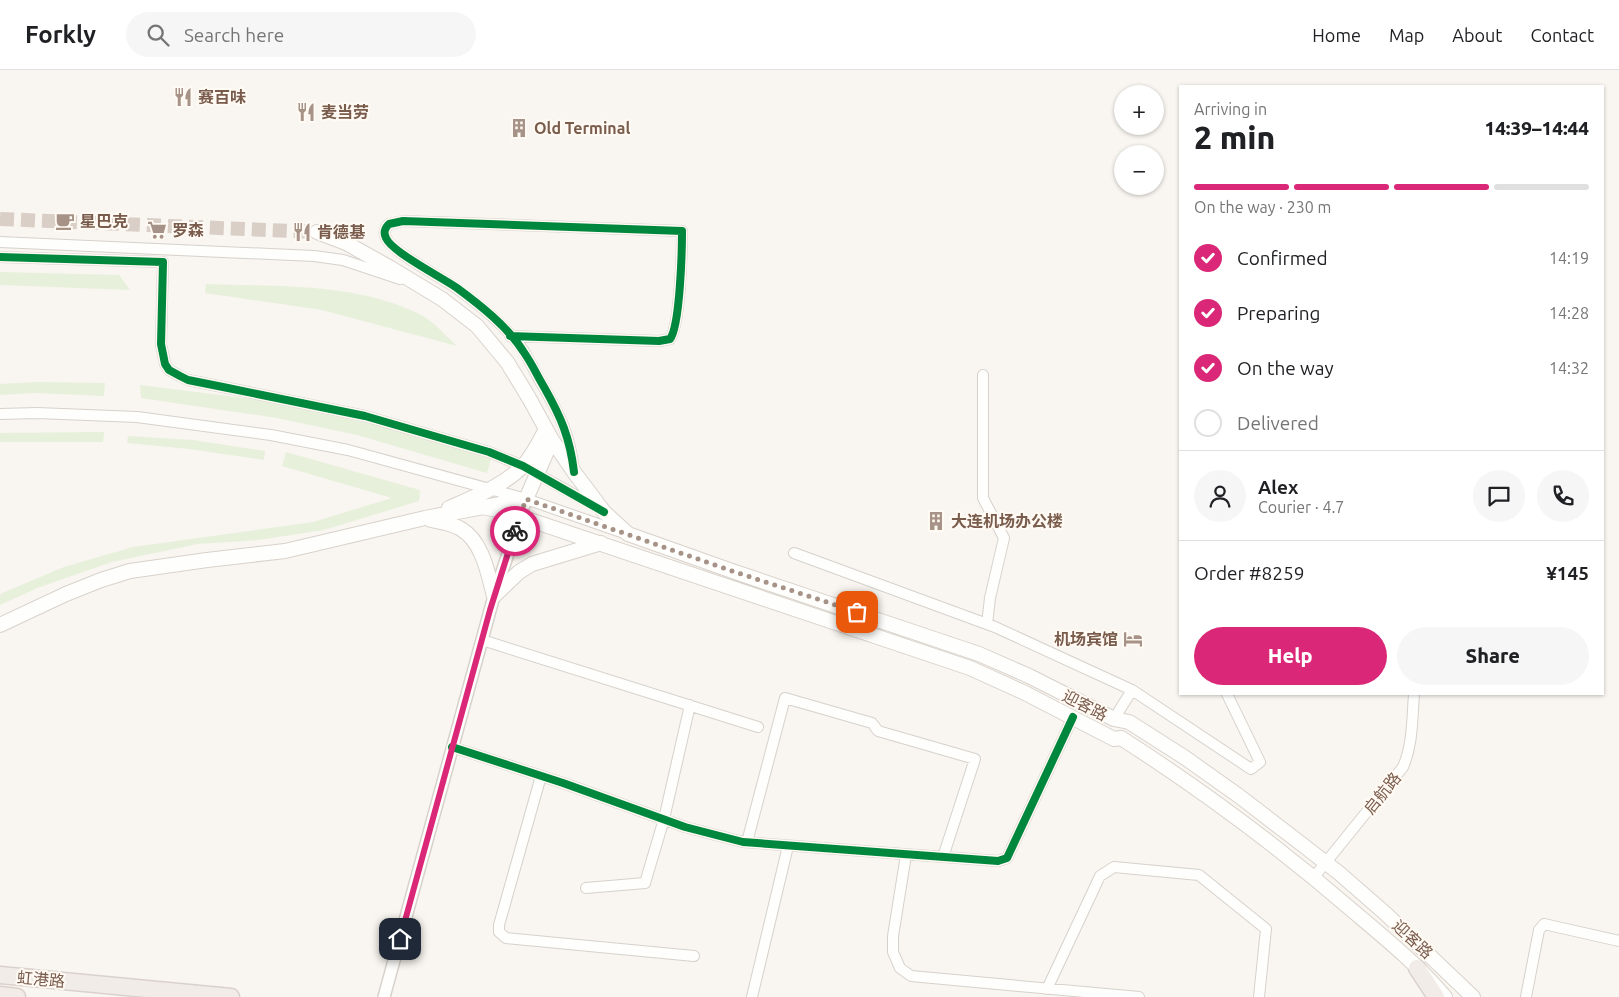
<!DOCTYPE html>
<meta charset="utf-8">
<style>
body{margin:0;font-family:Ubuntu,"Noto Sans SC",sans-serif;background:#f6f6f6;color:#202124;height:100vh;display:flex;flex-direction:column;font-size:19px;white-space:nowrap}
*{box-sizing:border-box;margin:0}
p{font-size:16px;color:#757577}
.icon{flex:none;width:28px;height:28px;fill:none;stroke:currentColor;stroke-width:2;stroke-linecap:round;stroke-linejoin:round}
.map{position:relative;flex:1;overflow:hidden}
.side{position:absolute;left:1179px;top:15px;width:425px;height:610px;display:flex;flex-direction:column;background:#fff;border-radius:0px;box-shadow:0 1px 4px #0004}
.side>*{flex:none}
.fabs{position:absolute;left:1114px;top:15px;display:grid;gap:10px}
.fabs a{display:grid;place-items:center;width:50px;height:50px;border-radius:50%;background:#fff;box-shadow:0 1px 4px #0004;font-size:25px}
.pin{position:absolute;display:grid;place-items:center;width:42px;height:42px;color:#fff;margin:-21px;border-radius:10px;box-shadow:0 2px 8px #0006}
.courier{position:absolute;display:grid;place-items:center;width:50px;height:50px;margin:-25px;border:4px solid #db2777;border-radius:50%;background:#fff;color:#222;box-shadow:0 1px 6px #0007}
.headline em{font-style:normal;font-weight:800}
.headline div{display:flex;flex-direction:column-reverse}
.headline{display:flex;align-items:center;justify-content:space-between;height:85px;padding:0 15px}
h1{font-size:32px;font-weight:800;line-height:38px}
.bar{display:grid;grid-template-columns:repeat(4,1fr);gap:8px 5px;align-content:center;height:60px;padding:0 15px}
.bar i{height:6px;border-radius:4px;background:#e0e0e0}
.bar .current{background:#db2777}
.bar p{grid-column:span 4}
.line{display:flex;align-items:center;gap:12px;padding:0 15px;border-top:1px solid #e0e0e0}
.line div{flex:1}
.round{display:grid;place-items:center;flex:none;width:52px;height:52px;border-radius:26px;background:#f6f6f6}
ol{padding:0 15px;list-style:none}
li{display:flex;align-items:center;gap:15px;height:55px}
li p{margin-inline-start:auto}
li .icon{padding:5px;border-radius:50%;background:#db2777;color:#fff;stroke-width:4}
li:last-child{color:#757577}
li i{width:28px;height:28px;border:2px solid #e0e0e0;border-radius:50%}
.primary-button{display:flex;gap:10px;margin-top:auto;padding:10px 15px}
.primary-button a{flex:1;height:58px;border-radius:30px;background:#db2777;color:#fff;font-size:20px;font-weight:800;line-height:58px;text-align:center}
.primary-button a+a{background:#f6f6f6;color:#202124}
header{display:flex;align-items:center;gap:30px;box-sizing:border-box;height:70px;padding:0 25px;background:#fff;border-bottom:1px solid #e0e0e0}
header strong{font-size:24px}
nav{display:flex;gap:28px;margin-inline-start:auto;font-size:18px}
.search{width:350px;height:45px;background:#f6f6f6;display:flex;align-items:center;gap:12px;box-sizing:border-box;padding:0 18px;border-radius:28px;color:#757577;font-size:19px}
.map>svg:first-child{display:block}
</style>
<header>
<strong>Forkly</strong>
<div class="search"><svg class="icon" aria-label="search" viewBox="0 0 24 24"><circle cx="10" cy="10" r="6"/><path d="M15 15l6 6"/></svg>Search here</div>
<nav><a>Home</a><a>Map</a><a>About</a><a>Contact</a></nav>
</header>
<div class="map">
<svg width="1619" height="927" viewBox="0 0 1619 927">
<rect width="100%" height="100%" fill="#f9f5f0"/>
<path fill="#e7f0db" d="M0,202l119,3 11,15 -130,-5z
M206,214c72,3 151,-2 217,32 12,7 24,21 34,30l-135,-36 -117,-17z
M37,312l68,1 -1,13 -70,-3 -34,2v-11z
M140,315l112,14 124,26 115,34 -4,14 -130,-38 -80,-17 -136,-20z
M104,362l-1,10h-103v-9z
M128,366l65,4 72,11 -1,9 -75,-11 -62,-6z
M286,382l134,38 -1,11 -95,29 -66,10 -60,4 -86,18 -75,26 -37,17v-11l64,-27 69,-20 180,-25 79,-24 -110,-32z"/>
<g fill="none" stroke-linecap="round" stroke-linejoin="round">
<path stroke="#d9cfc7" stroke-width="14" stroke-dasharray="14 7" stroke-linecap="butt" d="M0,149l317,13"/>
<g stroke="#d7d1cb" stroke-width="12">
<path id="minor" d="M0,172l314,14 29,4 57,19
M0,187l163,5 -2,82 4,20 4,6 11,6 8,4 35,7 142,29 124,36 34,14 77,43
M510,266l149,5 11,-2c10,-13 12,-88 12,-108l-279,-10 -14,3c-4,4 -6,8 -3,14 6,14 55,39 70,50 24,17 50,38 67,62 7,11 13,24 20,36 18,31 27,50 31,85
M983,305v123l21,40 -14,60 -3,26
M0,344l37,-1 100,4 134,18 77,15 178,49 98,34
M794,483l201,74 137,63 119,79 9,-7 -33,-68
M482,570l276,87
M1114,649l18,-29
M452,677l111,36 122,44 58,15 255,19 9,-3 66,-141
M541,706l-42,149v7l7,6 188,18
M747,772l38,-144 87,25 6,8 97,28 -32,98
M906,785l-13,81v16l7,16 11,8 228,21
M1314,807l89,-110c10,-23 9,-48 11,-73
M586,818l59,-5 19,-64 26,-114
M1047,919l53,-113 14,-9 85,8 67,54 -7,68
M752,927l36,-151
M1526,927l13,-67 5,-6 75,17"/>
</g>
<g stroke="#d7d1cb" stroke-width="14">
<path id="tertiary" d="M384,927l110,-401 32,-97"/>
</g>
<g stroke="#d9d2cb" stroke-width="16">
<path id="secondary" d="M317,162l29,11 43,24 53,32 35,27 30,36 22,36 23,42 22,32 30,40 24,22 107,38 244,82 50,22 85,43 15,3 55,35 55,39 56,43 44,34 47,41 87,83
M482,437l21,4 467,157 53,24 91,47 7,-1c81,52 159,110 232,173 32,27 65,54 92,86
M449,438c25,-11 54,-22 74,-42 10,-11 16,-24 23,-37
M431,450c10,2 21,3 30,9 22,13 27,45 33,67l25,-24 13,-8 69,-21
M0,555l66,-31 35,-14 29,-9 77,-11 78,-9 140,-33 101,-19 26,-59"/>
</g>
<g stroke="#dad1cc" stroke-width="19">
<path id="trunk" d="M1417,898l19,29
M0,905l231,22
M0,925l17,2"/>
</g>
<use href="#minor" stroke="#fefefd" stroke-width="10"/>
<use href="#tertiary" stroke="#fefefd" stroke-width="11"/>
<use href="#secondary" stroke="#fefefd" stroke-width="14"/>
<use href="#trunk" stroke="#f2ece8" stroke-width="16"/>
<g stroke="#fffaf3" stroke-width="11">
<path id="cycleway" d="M0,187l163,5 -2,82 4,20 4,6 11,6 8,4 35,7 142,29 124,36 34,14 81,46
M510,266l149,5 11,-2c10,-13 12,-88 12,-108l-279,-10 -14,3c-4,4 -6,8 -3,14 6,14 55,39 71,50 23,17 50,38 66,63 8,11 14,24 21,36 17,30 26,51 30,85
M452,677l111,36 122,44 58,15 255,19 9,-3 66,-141"/>
</g>
<use href="#cycleway" stroke="#00873e" stroke-width="8"/>
</g>
<g fill="none" stroke-linecap="round" stroke-linejoin="round">
<path stroke="#a69286" stroke-width="5" stroke-dasharray="0 9" d="M515,461l11,-32 209,73 122,40"/>
<path stroke="#db2777" stroke-width="6" d="M400,869l90,-329 25,-79"/>
</g>
<defs>
<g id="restaurant-bare" transform="scale(1.5)"><path d="M-5-6h1v4h1v-4h1v4h1v-4h1v5L-1.5 .5V6h-2V.5L-5-1ZM5-6V6H3V1.5H1.5Q1.5-4 5-6Z" fill="#a69286" stroke="#fffaf3" stroke-width="2.5" paint-order="stroke"/></g>
<g id="building-bare" transform="scale(1.5)"><path d="M-4-6H4V6H1V3H-1V6H-4ZM-2.5-4.3h1.7v1.8h-1.7ZM.8-4.3h1.7v1.8H.8ZM-2.5-1h1.7V.8h-1.7ZM.8-1h1.7V.8H.8Z" fill="#a69286" stroke="#fffaf3" stroke-width="2.5" paint-order="stroke"/></g>
<g id="cafe-bare" transform="scale(1.5)"><path d="M-5.5-4.5H6V0H3Q3 3.5 0 3.5H-2.5Q-5.5 3.5-5.5 0ZM3-3.2v2h1.7v-2ZM-6 4.5H4V6H-6Z" fill="#a69286" stroke="#fffaf3" stroke-width="2.5" paint-order="stroke"/></g>
<g id="supermarket-bare" transform="scale(1.5)"><path d="M-6-5.5h2.5l.6 2H6L4.5 2H-2.5L-4.4-4H-6ZM-1.5 3.2a1.3 1.3 0 1 0 .1 0ZM3 3.2a1.3 1.3 0 1 0 .1 0Z" fill="#a69286" stroke="#fffaf3" stroke-width="2.5" paint-order="stroke"/></g>
<g id="hotel-bare" transform="scale(1.5)"><path d="M-6-4.5h1.5V1H6V5H4.5V3h-9V5H-6ZM-4 0a1.8 1.8 0 1 1 3.6 0ZM.5 0V-2.5h3Q6-2.5 6 0Z" fill="#a69286" stroke="#fffaf3" stroke-width="2.5" paint-order="stroke"/></g>
</defs>
<g fill-rule="evenodd">
<use href="#restaurant-bare" x="183" y="27"/>
<use href="#restaurant-bare" x="306" y="42"/>
<use href="#building-bare" x="519" y="58"/>
<use href="#cafe-bare" x="65" y="151"/>
<use href="#supermarket-bare" x="157" y="160"/>
<use href="#restaurant-bare" x="302" y="162"/>
<use href="#building-bare" x="936" y="451"/>
<use href="#hotel-bare" x="1133" y="569"/>
</g>
<g text-anchor="middle" dominant-baseline="central" stroke-width="4" stroke-linejoin="round" paint-order="stroke">
<g font-size="16" font-weight="bold" fill="#7a5c4d" stroke="#fffaf3" text-anchor="start">
<text x="198" y="27">赛百味</text>
<text x="321" y="42">麦当劳</text>
<text x="534" y="58">Old Terminal</text>
<text x="80" y="151">星巴克</text>
<text x="172" y="160">罗森</text>
<text x="317" y="162">肯德基</text>
<text x="951" y="451">大连机场办公楼</text>
<text x="1118" y="569" text-anchor="end">机场宾馆</text>
</g>
<g font-size="16" fill="#7a5c4d" stroke="#fffaf3">
<text transform="translate(1085 635) rotate(27)">迎客路</text>
<text transform="translate(1382 723) rotate(-51)">启航路</text>
<text transform="translate(1413 869) rotate(43)">迎客路</text>
<text transform="translate(41 909) rotate(5)">虹港路</text>
</g>
</g>
</svg>
<div class="fabs">
<a>+</a>
<a>−</a>
</div>
<div class="pin" style="left:857px;top:542px;background:#ea580c"><svg class="icon" aria-label="bag" viewBox="0 0 24 24"><path d="M5 8h14l-1 12H6zM9 8a3 3 0 0 1 6 0"/></svg></div>
<div class="pin" style="left:400px;top:869px;background:#1f2937"><svg class="icon" aria-label="home" viewBox="0 0 24 24"><path d="M3 11l9-7 9 7M6 9v11h12V9"/></svg></div>
<div class="courier" style="left:515px;top:461px"><svg class="icon" aria-label="bike" viewBox="0 0 24 24"><circle cx="6" cy="16" r="4"/><circle cx="18" cy="16" r="4"/><path d="M6 16l4-8h5l3 8M10 8l3 8H6M13 5h3"/></svg></div>
<section class="side">
<div class="headline"><div><h1>2 min</h1><p>Arriving in</p></div><em>14:39–14:44</em></div>
<div class="bar"><i class="current"></i><i class="current"></i><i class="current"></i><i></i><p>On the way · 230 m</p></div>
<ol>
<li><svg class="icon" aria-label="check" viewBox="0 0 24 24"><path d="M5 12l5 5 9-10"/></svg>Confirmed<p>14:19</p></li>
<li><svg class="icon" aria-label="check" viewBox="0 0 24 24"><path d="M5 12l5 5 9-10"/></svg>Preparing<p>14:28</p></li>
<li><svg class="icon" aria-label="check" viewBox="0 0 24 24"><path d="M5 12l5 5 9-10"/></svg>On the way<p>14:32</p></li>
<li><i></i>Delivered</li>
</ol>
<div class="line" style="height:90px"><a class="round"><svg class="icon" aria-label="person" viewBox="0 0 24 24"><circle cx="12" cy="8" r="4"/><path d="M4 21q1-7 8-7t8 7"/></svg></a><div><b>Alex</b><p>Courier · 4.7</p></div><a class="round"><svg class="icon" aria-label="chat" viewBox="0 0 24 24"><path d="M4 5h16v11H9l-5 4z"/></svg></a><a class="round"><svg class="icon" aria-label="phone" viewBox="0 0 24 24"><path d="M5 4h4l2 5-3 2q2 4 5 5l2-3 5 2v4C11 20 4 13 5 4z"/></svg></a></div>
<div class="line" style="height:65px"><div>Order #8259</div><b>¥145</b></div>
<div class="primary-button"><a>Help</a><a>Share</a></div>
</section>
</div>
